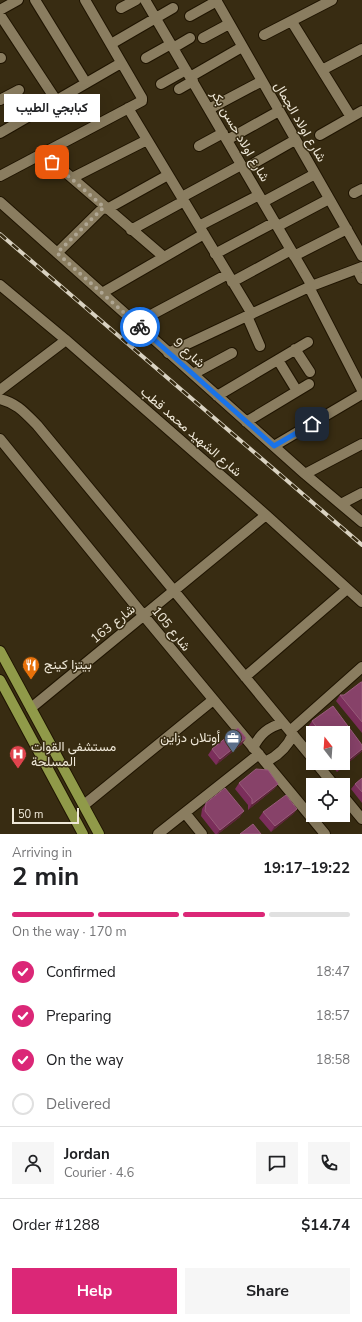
<!DOCTYPE html>
<meta charset="utf-8">
<style>
body{margin:0;font-family:"Nunito Sans",Vazirmatn,sans-serif;background:#f6f6f6;color:#202124;height:100vh;display:flex;flex-direction:column;font-size:15px;white-space:nowrap}
*{box-sizing:border-box;margin:0}
p{font-size:13px;color:#757577}
.icon{flex:none;width:22px;height:22px;fill:none;stroke:currentColor;stroke-width:2;stroke-linecap:round;stroke-linejoin:round}
.map{position:relative;height:834px;overflow:hidden}
.drawer{display:flex;flex-direction:column;background:#fff;flex:1}
.drawer>*{flex:none}
.needle{width:26px;rotate:343deg}
.fabs{position:absolute;left:306px;top:726px;display:grid;gap:8px}
.fabs a{display:grid;place-items:center;width:44px;height:44px;border-radius:0px;background:#fff;box-shadow:0 4px 16px #0002;font-size:20px}
.scale{position:absolute;left:12px;bottom:10px;width:67px;box-sizing:border-box;padding-left:4px;border:2px solid #efe8d8;border-top:0;font-size:11px;line-height:14px;white-space:nowrap;color:#efe8d8;-webkit-text-stroke:3px #382c12;paint-order:stroke}
.pin{position:absolute;display:grid;place-items:center;width:34px;height:34px;color:#fff;margin:-17px;border-radius:8px;box-shadow:0 2px 6px #0006}
.courier{position:absolute;display:grid;place-items:center;width:40px;height:40px;margin:-20px;border:3px solid #1a73e8;border-radius:50%;background:#fff;color:#222;box-shadow:0 1px 5px #0007}
.bubble{position:absolute;height:28px;border-radius:0px;background:#fff;box-shadow:0 4px 16px #0002;font-size:13px;font-weight:700;line-height:28px;text-align:center}
.headline em{font-style:normal;font-weight:700}
.headline div{display:flex;flex-direction:column-reverse}
.headline{display:flex;align-items:center;justify-content:space-between;height:68px;padding:0 12px}
h1{font-size:26px;font-weight:700;line-height:30px}
.bar{display:grid;grid-template-columns:repeat(4,1fr);gap:6px 4px;align-content:center;height:48px;padding:0 12px}
.bar i{height:5px;border-radius:3px;background:#e0e0e0}
.bar .on{background:#db2777}
.bar p{grid-column:span 4}
.line{display:flex;align-items:center;gap:10px;padding:0 12px;border-top:1px solid #e0e0e0}
.line div{flex:1}
.round{display:grid;place-items:center;flex:none;width:42px;height:42px;border-radius:0px;background:#f6f6f6}
ol{padding:0 12px;list-style:none}
li{display:flex;align-items:center;gap:12px;height:44px}
li p{margin-inline-start:auto}
li .icon{padding:4px;border-radius:50%;background:#db2777;color:#fff;stroke-width:4}
li:last-child{color:#757577}
li i{width:22px;height:22px;border:2px solid #e0e0e0;border-radius:50%}
.action{display:flex;gap:8px;margin-top:auto;padding:8px 12px}
.action a{flex:1;height:46px;border-radius:0px;background:#db2777;color:#fff;font-size:16px;font-weight:700;line-height:46px;text-align:center}
.action a+a{background:#f6f6f6;color:#202124}
.map>svg:first-child{display:block}
</style>
<div class="map">
<svg width="362" height="834" viewBox="0 0 362 834">
<rect width="100%" height="100%" fill="#382c12"/>
<g fill="none" stroke-linecap="round" stroke-linejoin="round">
<g stroke="#1f1400" stroke-width="12">
<path id="minor" d="M35,0l51,83
M145,0l167,286
M216,0l146,256
M121,8l15,-8
M0,10l18,-10
M0,15l56,85
M190,16l27,-15
M292,22l59,95
M264,35l68,-35
M203,38l26,-14
M111,44l62,-36
M173,48l17,-10
M0,58h1
M146,58l25,-14
M322,70l40,-21
M190,77l52,-30
M161,84l25,-14
M179,89l14,-8
M0,100l19,-10
M128,108l124,206
M209,109l53,-28
M0,133l121,-70
M320,135l42,-24
M227,140l52,-29
M199,146l24,-13
M43,153l121,104
M244,169l51,-29
M0,176l142,-75v-3l-57,-98
M72,178l75,-38
M354,193l8,-4
M182,197l59,-32
M0,202l305,272 57,48
M263,202l52,-28
M107,209l61,-34
M199,226l60,-31
M278,226l51,-27
M131,230l53,-29
M57,253l47,-46
M215,254l60,-32
M294,256l53,-27
M357,269l5,10
M232,282l59,-32
M0,285l66,55 200,175 96,87
M309,287l53,103
M102,293l102,-59
M247,316l13,30
M136,323l92,-49
M295,349l15,23
M168,353l141,-66 53,-20
M278,360l19,31
M193,374l39,-21
M0,390l66,-50
M217,396l91,-54
M0,399c17,4 25,14 37,26l276,334
M246,422l63,-38
M0,439l144,177 181,218
M274,446l88,-52
M305,474l57,-30
M341,504l21,-11
M245,677l102,-88
M31,708l235,-193
M290,731l72,-64
M253,748c7,-14 15,-21 30,-25
M265,762c13,-6 22,-14 28,-28
M316,763l18,22
M343,796l19,23
M84,805l129,-105
M185,813l17,21
M158,834l101,-80"/>
</g>
<g stroke="#1f1400" stroke-width="12">
<path id="major" d="M0,651l99,183
M0,680l83,154"/>
</g>
<use href="#minor" stroke="#8a7d60" stroke-width="10"/>
<use href="#major" stroke="#909a49" stroke-width="10"/>
<g stroke="#d9d2c1" stroke-width="4">
<path id="rail" d="M0,234l362,311"/>
</g>
<use href="#rail" stroke="#382c12" stroke-width="2.5" stroke-dasharray="8" stroke-linecap="butt"/>
</g>
<path fill="#7b2e5b" d="M362,682v51l-26,-32 4,-6h4z
M333,706l29,39v6l-2,2 -23,19 -7,-9h13v-30h-30l-5,-6 4,-6z
M246,738l-4,6 -26,21 -8,-10 4,-6z
M362,778v25l-11,-14 4,-5z
M239,783l39,1 -4,5 -26,21v-5l-13,-16z
M206,803l34,14 -22,17h-3l-14,-18 1,-7z
M297,809l-4,5 -22,18 -12,-14 4,-6z"/>
<path fill="#5b2538" d="M246,738l-4,6 -26,21 4,-6z
M362,749v2l-2,2 -23,19 4,-6z
M278,784l-4,5 -26,21 4,-6z
M297,809l-4,5 -22,18 4,-6z
M244,811l-4,6 -22,17h-1l3,-4z"/>
<path fill="#874269" stroke="#985c7a" d="M361,682h1v40l-22,-27h4z
M333,706l29,39v4l-21,17 -2,-3h4v-30h-22l-9,-12z
M238,728l8,10 -26,21 -8,-10z
M256,769l12,1 10,14 -26,20v-5l-13,-16z
M362,778v14l-7,-8z
M225,788l19,23 -24,19 -15,-19 1,-8z
M286,795l11,14 -22,17 -12,-14z
M253,824l8,10h-21z"/>
<g fill="none" stroke-linecap="round" stroke-linejoin="round">
<path stroke="#afa693" stroke-width="4" stroke-dasharray="0 7.2" d="M52,162l52,45 -47,46 83,74"/>
<path stroke="#1a73e8" stroke-width="5" d="M140,327l134,119 38,-22"/>
</g>
<defs>
<g id="restaurant-pin" transform="scale(0.9)"><path d="M0 17L-7.5 6A9.5 9.5 0 1 1 7.5 6Z" fill="#e8710a" stroke="#382c12"/><path d="M-5-6h1v4h1v-4h1v4h1v-4h1v5L-1.5 .5V6h-2V.5L-5-1ZM5-6V6H3V1.5H1.5Q1.5-4 5-6Z" fill="#fff"/></g>
<g id="office-pin" transform="scale(0.9)"><path d="M0 17L-7.5 6A9.5 9.5 0 1 1 7.5 6Z" fill="#5c6f8a" stroke="#382c12"/><path d="M-6-3h4V-5.5h4V-3h4V5H-6ZM-1-4.5V-3h2v-1.5ZM-6 0V1H6V0Z" fill="#fff"/></g>
<g id="hospital-pin" transform="scale(0.9)"><path d="M0 17L-7.5 6A9.5 9.5 0 1 1 7.5 6Z" fill="#e0444e" stroke="#382c12"/><path d="M-5-5h3v3.5h4V-5h3V5h-3V1.5h-4V5h-3Z" fill="#fff"/></g>
</defs>
<g fill-rule="evenodd">
<use href="#restaurant-pin" x="31" y="665"/>
<use href="#office-pin" x="233" y="738"/>
<use href="#hospital-pin" x="18" y="754"/>
</g>
<g text-anchor="middle" dominant-baseline="central" stroke-width="3" stroke-linejoin="round" paint-order="stroke">
<g font-size="13" fill="#efe8d8" stroke="#382c12">
<text transform="translate(300 122) rotate(60)">شارع اولاد الجمال</text>
<text transform="translate(240 136) rotate(60)">شارع اولاد حسن بكر</text>
<text transform="translate(189 353) rotate(42)">شارع 9</text>
<text transform="translate(191 432) rotate(41)">شارع الشهيد محمد قطب</text>
<text transform="translate(113 624) rotate(-39)">شارع 163</text>
<text transform="translate(171 629) rotate(51)">شارع 105</text>
</g>
<g font-size="13" fill="#efe8d8" stroke="#382c12" text-anchor="start">
<text x="44" y="665">بيتزا كينج</text>
<text x="220" y="738" text-anchor="end">أوتلان دزاين</text>
<text x="31" y="747">مستشفى القوات<tspan x="31" dy="15">المسلحة</tspan></text>
</g>
</g>
</svg>
<div class="fabs">
<a><svg class="needle" viewBox="-14 -14 28 28"><path d="M0-13l5 13h-10z" fill="#e53935"/><path d="M0 13l5-13h-10z" fill="#757577"/></svg></a>
<a><svg class="icon" aria-label="locate" viewBox="0 0 24 24"><circle cx="12" cy="12" r="6"/><path d="M12 2v4M12 18v4M2 12h4M18 12h4"/></svg></a>
</div>
<div class="scale">50 m</div>
<div class="pin" style="left:52px;top:162px;background:#ea580c"><svg class="icon" aria-label="bag" viewBox="0 0 24 24"><path d="M5 8h14l-1 12H6zM9 8a3 3 0 0 1 6 0"/></svg></div>
<div class="pin" style="left:312px;top:424px;background:#1f2937"><svg class="icon" aria-label="home" viewBox="0 0 24 24"><path d="M3 11l9-7 9 7M6 9v11h12V9"/></svg></div>
<div class="courier" style="left:140px;top:327px"><svg class="icon" aria-label="bike" viewBox="0 0 24 24"><circle cx="6" cy="16" r="4"/><circle cx="18" cy="16" r="4"/><path d="M6 16l4-8h5l3 8M10 8l3 8H6M13 5h3"/></svg></div>
<div class="bubble" style="left:4px;top:94px;width:96px">كبابجي الطيب</div>
</div>
<section class="drawer">
<div class="headline"><div><h1>2 min</h1><p>Arriving in</p></div><em>19:17–19:22</em></div>
<div class="bar"><i class="on"></i><i class="on"></i><i class="on"></i><i></i><p>On the way · 170 m</p></div>
<ol>
<li><svg class="icon" aria-label="check" viewBox="0 0 24 24"><path d="M5 12l5 5 9-10"/></svg>Confirmed<p>18:47</p></li>
<li><svg class="icon" aria-label="check" viewBox="0 0 24 24"><path d="M5 12l5 5 9-10"/></svg>Preparing<p>18:57</p></li>
<li><svg class="icon" aria-label="check" viewBox="0 0 24 24"><path d="M5 12l5 5 9-10"/></svg>On the way<p>18:58</p></li>
<li><i></i>Delivered</li>
</ol>
<div class="line" style="height:72px"><a class="round"><svg class="icon" aria-label="person" viewBox="0 0 24 24"><circle cx="12" cy="8" r="4"/><path d="M4 21q1-7 8-7t8 7"/></svg></a><div><b>Jordan</b><p>Courier · 4.6</p></div><a class="round"><svg class="icon" aria-label="chat" viewBox="0 0 24 24"><path d="M4 5h16v11H9l-5 4z"/></svg></a><a class="round"><svg class="icon" aria-label="phone" viewBox="0 0 24 24"><path d="M5 4h4l2 5-3 2q2 4 5 5l2-3 5 2v4C11 20 4 13 5 4z"/></svg></a></div>
<div class="line" style="height:52px"><div>Order #1288</div><b>$14.74</b></div>
<div class="action"><a>Help</a><a>Share</a></div>
</section>
